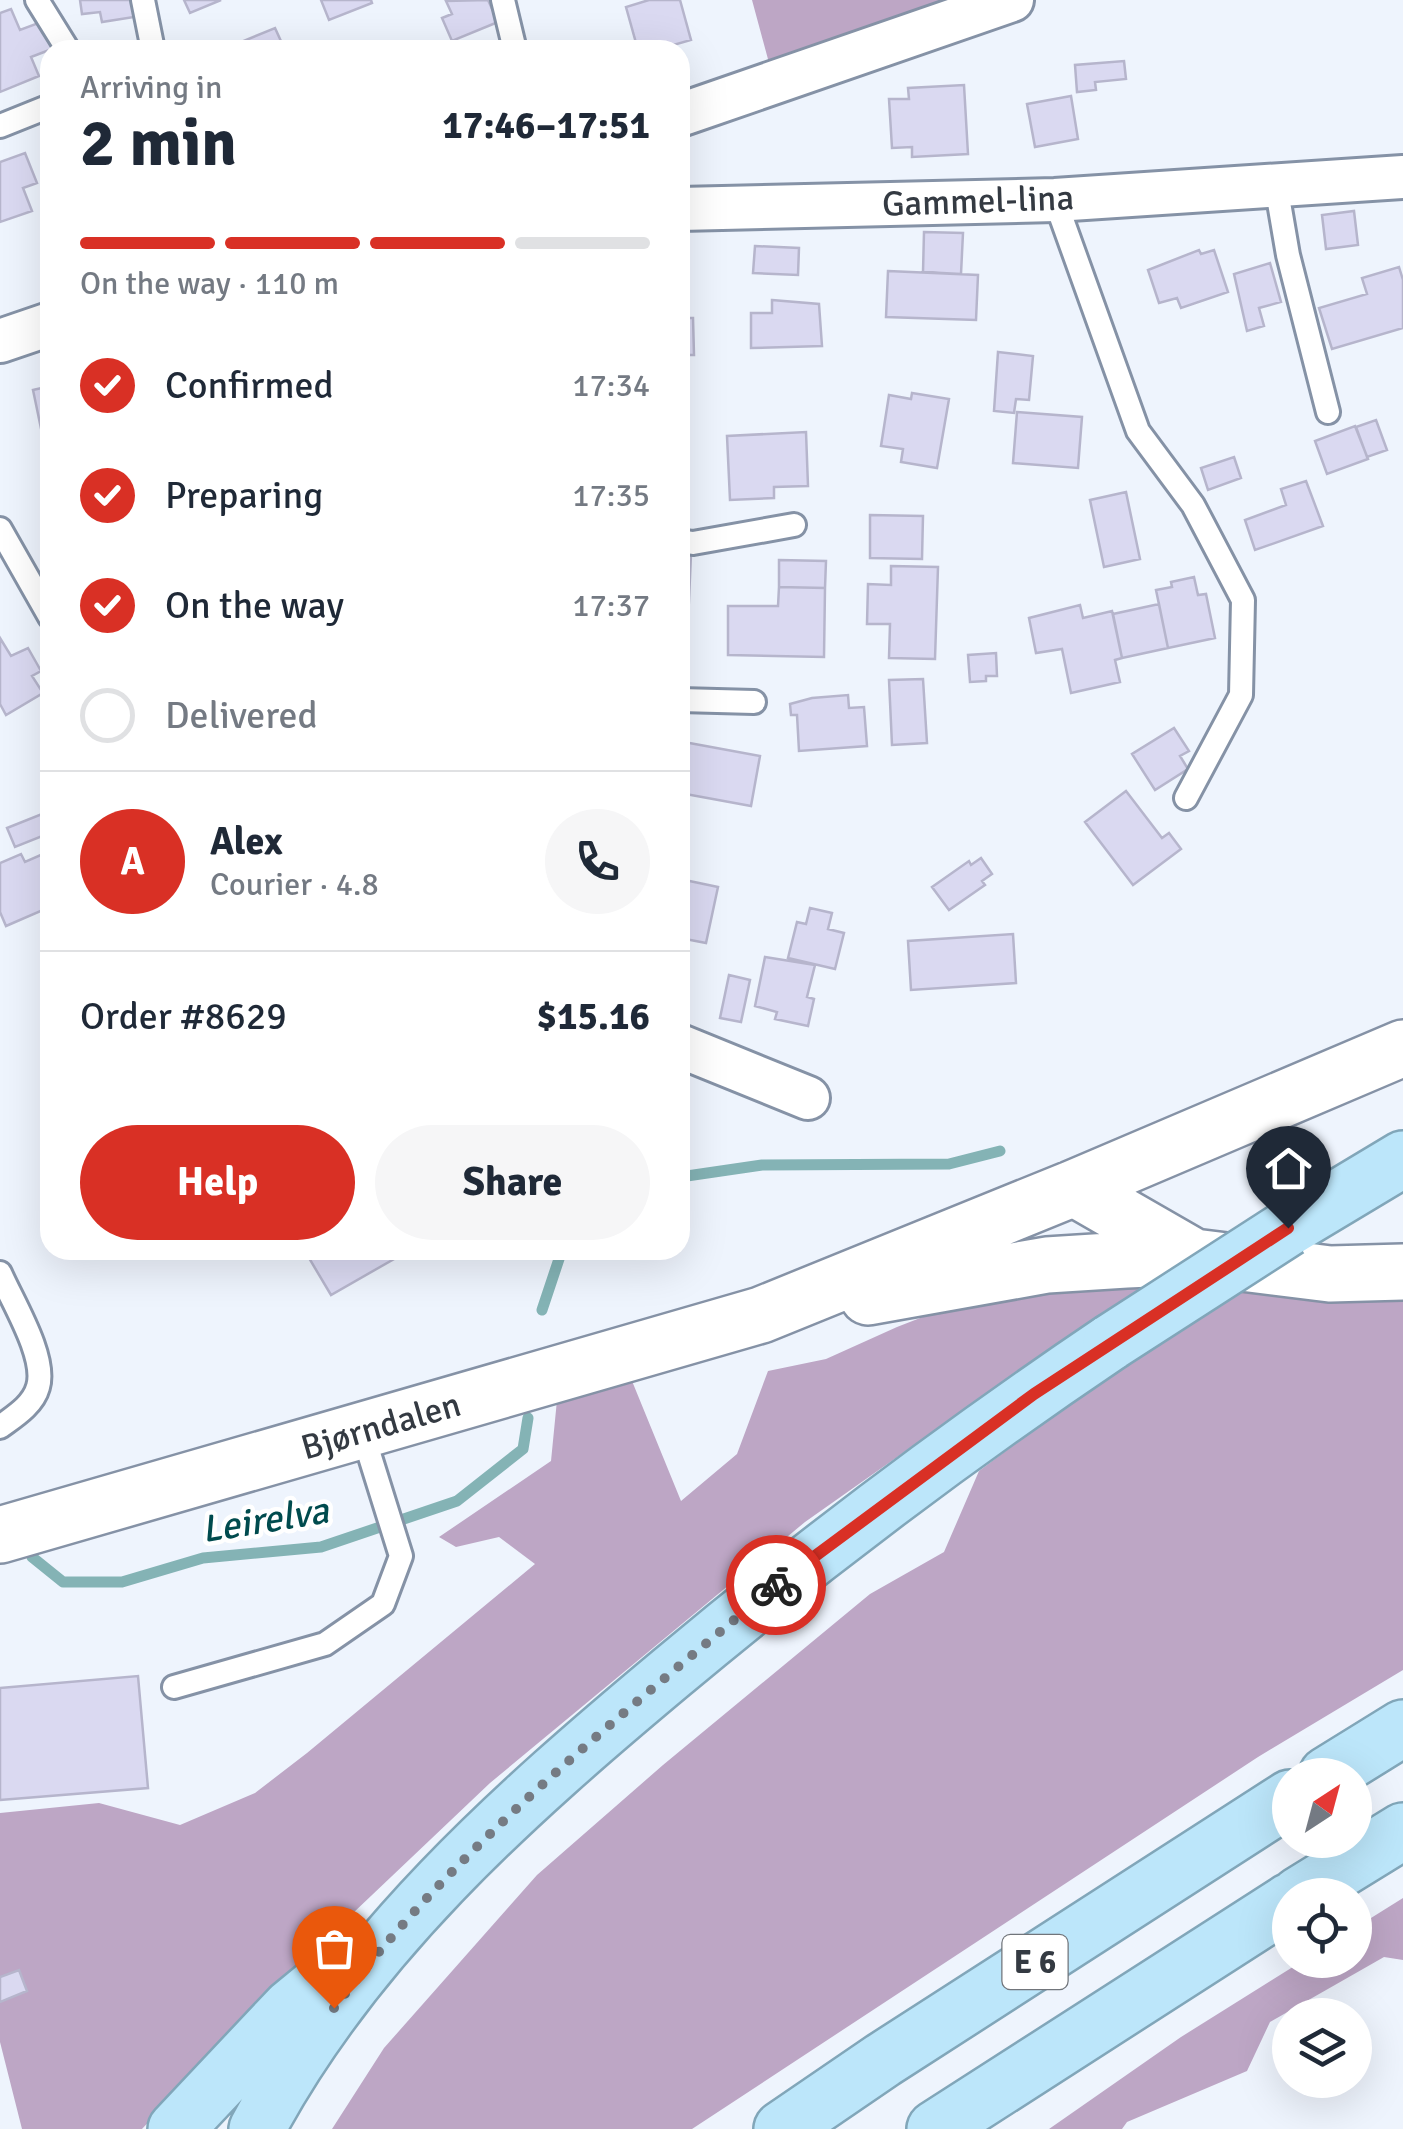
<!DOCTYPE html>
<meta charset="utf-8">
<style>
body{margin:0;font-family:Signika,sans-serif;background:#f6f6f7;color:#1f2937;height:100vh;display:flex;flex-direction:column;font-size:38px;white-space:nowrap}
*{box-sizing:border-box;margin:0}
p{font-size:32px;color:#747a83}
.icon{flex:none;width:55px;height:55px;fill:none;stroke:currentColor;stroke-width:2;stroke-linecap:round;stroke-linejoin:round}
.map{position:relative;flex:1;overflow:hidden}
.side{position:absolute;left:40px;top:40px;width:650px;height:1220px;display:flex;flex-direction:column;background:#fff;border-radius:30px;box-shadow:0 10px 40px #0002}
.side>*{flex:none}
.needle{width:65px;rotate:36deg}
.buttons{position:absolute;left:1272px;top:1758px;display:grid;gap:20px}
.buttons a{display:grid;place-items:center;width:100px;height:100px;border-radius:50%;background:#fff;box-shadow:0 10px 40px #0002;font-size:50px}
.pin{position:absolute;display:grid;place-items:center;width:85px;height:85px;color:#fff;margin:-102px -42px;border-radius:50% 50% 50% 0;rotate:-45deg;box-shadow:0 0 10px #0007}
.pin .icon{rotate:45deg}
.courier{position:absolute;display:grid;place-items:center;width:100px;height:100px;margin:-50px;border:8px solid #d93025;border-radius:50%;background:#fff;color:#222;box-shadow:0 2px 12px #0007}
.head em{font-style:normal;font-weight:700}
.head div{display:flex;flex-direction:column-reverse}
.head{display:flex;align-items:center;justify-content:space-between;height:170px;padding:0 40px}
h1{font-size:65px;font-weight:700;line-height:75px}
.bar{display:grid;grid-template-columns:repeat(4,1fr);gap:15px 10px;align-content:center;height:120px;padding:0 40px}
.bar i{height:12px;border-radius:8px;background:#e0e1e3}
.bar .on{background:#d93025}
.bar p{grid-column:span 4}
.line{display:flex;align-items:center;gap:25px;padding:0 40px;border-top:2px solid #e0e1e3}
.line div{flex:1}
.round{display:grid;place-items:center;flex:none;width:105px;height:105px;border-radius:52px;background:#f6f6f7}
ol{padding:0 40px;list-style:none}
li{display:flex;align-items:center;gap:30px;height:110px}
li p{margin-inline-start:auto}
li .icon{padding:10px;border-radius:50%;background:#d93025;color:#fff;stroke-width:4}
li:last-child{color:#747a83}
li i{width:55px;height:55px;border:5px solid #e0e1e3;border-radius:50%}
.button{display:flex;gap:20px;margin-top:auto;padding:20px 40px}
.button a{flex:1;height:115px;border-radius:60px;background:#d93025;color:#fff;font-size:40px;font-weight:700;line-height:115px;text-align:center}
.button a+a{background:#f6f6f7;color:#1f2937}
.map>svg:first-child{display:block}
</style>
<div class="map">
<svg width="1403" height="2129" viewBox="0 0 1403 2129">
<rect width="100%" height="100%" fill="#eef4fd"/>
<path fill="#bda6c5" d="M752,0h213l-193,74z
M1169,1274l-208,138 -156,110 -315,261 -217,206 -131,140h-120l-22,-87v-229l99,-10 81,22 75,-32 52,-40 228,-189 -36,-27 -43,10 -17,-10 112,-76 6,-61 75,-19 49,120 56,-47 31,-83 58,-12 71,-32 129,-50z
M1235,1290l168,2v378l-145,87 -566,372h-360l52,-81 153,-173 126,-110 207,-171 74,-42 35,-81 158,-118z
M1403,1898v62l-19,-3 -114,65 -23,49 -120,51 -5,7h-73l132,-92 123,-77h51v-32z"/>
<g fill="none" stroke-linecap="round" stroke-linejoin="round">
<path stroke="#84b3b5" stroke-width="11" d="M680,1177l82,-12 187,-1 51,-13
M542,1310l20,-60
M32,1557l31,25h59l81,-24 118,-11 136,-46 66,-52 5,-31"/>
</g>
<path fill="#dad9f1" stroke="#b6b5cc" stroke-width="2.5" d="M80,0h52l2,17 -32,5 -2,-10 -18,2z
M184,0h37l-31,13z
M321,0h50l1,3 -43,17z
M488,0l10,22 -46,19 -10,-23 10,-4 -6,-13z
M649,0h31l11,40 -35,10h-18l-12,-43z
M11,9l9,21 21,-8 11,27 -21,8 8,19 -39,16v-79z
M275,28l10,22h-63z
M1124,61l2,18 -31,3 1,8 -19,2 -2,-27z
M964,85l4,69 -56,3v-10l-20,1 -3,-49h20l-1,-11z
M1071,96l7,43 -43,8 -8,-43z
M25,153l12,30 -14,5 9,23 -32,11v-60z
M1354,211l4,34 -32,4 -4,-34z
M924,232l39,1 -2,41 -38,-2z
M755,246l44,2 -1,27 -45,-2z
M1199,250l2,4 13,-4 14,42 -47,16 -4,-10 -18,5 -11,-33z
M1270,263l11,39 -22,6 5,18 -17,5 -13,-57z
M1399,267l4,13v48l-71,21 -13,-41 48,-14 -5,-16z
M888,271l90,4 -2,45 -90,-3z
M772,300l47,4 3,42 -71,2v-35h21z
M682,318h11l1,37h-14z
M998,352l35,4 -4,44 -13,-1 -2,14 -20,-2z
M50,386v51l-7,1 -10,-48z
M912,393l37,6 -12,69 -36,-6 2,-13 -22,-3 8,-51 22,4z
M1017,412l65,5 -4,51 -65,-5z
M1376,420l11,30 -20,7 -11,-30z
M1355,426l13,33 -41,15 -12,-33z
M806,432l2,54 -34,1v11l-44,2 -3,-64z
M1234,457l7,21 -33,12 -7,-22z
M1306,481l17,45 -68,24 -10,-30 41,-15 -5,-16z
M1126,492l14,67 -36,8 -14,-67z
M870,515l53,1 -1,43 -52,-1z
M680,554h11l-4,91h-7z
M779,560l47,1 -1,27 -46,-1z
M891,566l47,1 -3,92 -46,-1 1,-34h-23l1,-40 23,1z
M1194,577l4,18 8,-1 9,44 -47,10 -12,-58 16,-3 -1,-5z
M779,587l46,1 -1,69 -96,-2v-49h50z
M1159,604l9,44 -46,10 -9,-44z
M1080,605l3,13 29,-7 10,47 -7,2 5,22 -49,11 -9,-44 -26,4 -7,-35z
M0,638l11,18 17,-8 13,23 -9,5 11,17 -37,22 -6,-11z
M996,653l1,23h-11v5l-16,1 -2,-27z
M923,679l4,64 -35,2 -3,-65z
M848,695l1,13 15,-1 3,39 -68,5 -2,-36h-6l-1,-11 22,-6z
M1174,728l15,23 -9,5 8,13 -33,21 -23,-36z
M684,742l76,14 -9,50 -71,-13z
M1126,791l36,47 7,-5 12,16 -48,36 -48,-63z
M47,812l3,21 -35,14 -8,-19z
M50,851v56l-44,19 -6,-14v-49l21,-9 4,8z
M981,858l11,16 -10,7 3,4 -36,25 -17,-23 37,-26 2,4z
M680,879l38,8 -12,56 -26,-5z
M810,908l22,5 -4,16 16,4 -9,36 -47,-11 9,-36 9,2z
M1013,934l3,49 -105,7 -3,-49z
M765,957l50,8 -8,32 7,2 -6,27 -33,-7 2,-7 -22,-6z
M729,975l21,5 -9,42 -21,-4z
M322,1250h67l5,9 -63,36 -22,-37z
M138,1676l10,112 -148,12v-112z
M19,1970l8,21 -27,11v-25z"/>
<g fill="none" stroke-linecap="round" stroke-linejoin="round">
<g stroke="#8592a6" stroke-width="28">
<path id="service" d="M37,0l31,50
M143,0l10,50
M503,0l12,50
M0,126l50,-20
M1276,185l12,70 40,157
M1055,200l83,231 55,74 50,95 -2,95 -55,103
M0,529l50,88
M680,541l13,2 101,-18
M680,700l74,2
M0,1273c12,28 47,84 38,114 -5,18 -23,29 -38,40
M174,1687l151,-43 58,-40 18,-48 -39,-125"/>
</g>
<g stroke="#8592a6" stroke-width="48">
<path id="minor" d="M680,115l332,-115
M680,209l375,-9 348,-23
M0,341l50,-17
M680,1046l128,52"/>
</g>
<g stroke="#8592a6" stroke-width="60">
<path id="secondary" d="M1074,1188l120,69
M868,1297l179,-32 79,-5 68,-3 136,17 73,-2
M0,1535l761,-220 313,-127 329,-140"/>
</g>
<g stroke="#81a6b9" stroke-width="60">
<path id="trunk" d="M1288,1228l115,-69
M1327,1775l76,-47
M1299,1895l104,-64
M176,2129l114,-121 45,-37
M257,2129c98,-184 256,-324 414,-456 141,-118 287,-228 440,-331
M782,2129l101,-69 407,-262
M935,2129l355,-228"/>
</g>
<use href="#service" stroke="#fff" stroke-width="22"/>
<use href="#minor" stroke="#fff" stroke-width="42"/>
<use href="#secondary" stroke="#fff" stroke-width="55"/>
<use href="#trunk" stroke="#bce6fa" stroke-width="55"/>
<g stroke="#81a6b9" stroke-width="60" stroke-linecap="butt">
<path id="trunk-bridge" d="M1111,1342l177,-114"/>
</g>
<use href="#trunk-bridge" stroke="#bce6fa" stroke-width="55"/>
</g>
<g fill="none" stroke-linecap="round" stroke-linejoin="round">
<path stroke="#757b83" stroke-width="10" stroke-dasharray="0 18" d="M334,2008c124,-164 286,-292 442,-423"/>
<path stroke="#d93025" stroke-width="12" d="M776,1585l258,-191 254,-166"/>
</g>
<g text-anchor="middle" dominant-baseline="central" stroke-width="9" stroke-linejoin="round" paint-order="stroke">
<rect fill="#fff" stroke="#71757b" stroke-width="2.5" x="1002.5" y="1935" width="65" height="54" rx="8"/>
<g font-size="32" font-weight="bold" fill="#343a42">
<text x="1035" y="1962">E 6</text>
</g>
<g font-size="35" fill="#343a42" stroke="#fff">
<text transform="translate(978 201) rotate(-2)">Gammel-lina</text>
<text transform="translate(381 1426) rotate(-16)">Bjørndalen</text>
</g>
<g font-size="38" font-style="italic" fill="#004b4e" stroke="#fff">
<text transform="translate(265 1520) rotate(-9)">Leirelva</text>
</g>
</g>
</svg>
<div class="buttons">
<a><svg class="needle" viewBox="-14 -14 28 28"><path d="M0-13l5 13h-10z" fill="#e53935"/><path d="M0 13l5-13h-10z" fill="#747a83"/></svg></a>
<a><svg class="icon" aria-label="locate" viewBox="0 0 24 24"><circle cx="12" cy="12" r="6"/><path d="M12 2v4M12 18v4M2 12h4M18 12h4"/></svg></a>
<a><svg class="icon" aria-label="layers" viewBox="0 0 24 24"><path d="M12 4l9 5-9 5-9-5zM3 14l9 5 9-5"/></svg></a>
</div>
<div class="pin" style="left:334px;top:2008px;background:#ea580c"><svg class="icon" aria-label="bag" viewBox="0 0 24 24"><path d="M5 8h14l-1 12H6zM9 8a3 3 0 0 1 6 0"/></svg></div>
<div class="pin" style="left:1288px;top:1228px;background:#1f2937"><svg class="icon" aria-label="home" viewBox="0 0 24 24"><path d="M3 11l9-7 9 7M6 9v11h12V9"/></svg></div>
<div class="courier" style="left:776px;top:1585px"><svg class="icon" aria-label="bike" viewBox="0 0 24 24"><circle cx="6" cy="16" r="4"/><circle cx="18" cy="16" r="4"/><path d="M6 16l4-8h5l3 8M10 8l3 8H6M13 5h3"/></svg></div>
<section class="side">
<div class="head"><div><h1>2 min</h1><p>Arriving in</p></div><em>17:46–17:51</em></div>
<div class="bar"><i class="on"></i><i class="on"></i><i class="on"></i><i></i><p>On the way · 110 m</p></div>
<ol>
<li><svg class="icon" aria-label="check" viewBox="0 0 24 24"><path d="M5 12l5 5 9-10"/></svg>Confirmed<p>17:34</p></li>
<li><svg class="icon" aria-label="check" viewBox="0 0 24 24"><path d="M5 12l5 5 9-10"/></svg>Preparing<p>17:35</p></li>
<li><svg class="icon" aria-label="check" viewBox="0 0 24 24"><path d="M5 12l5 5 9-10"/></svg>On the way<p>17:37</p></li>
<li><i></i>Delivered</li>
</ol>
<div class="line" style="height:180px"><b class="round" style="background:#d93025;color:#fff">A</b><div><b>Alex</b><p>Courier · 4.8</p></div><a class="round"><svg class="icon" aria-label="phone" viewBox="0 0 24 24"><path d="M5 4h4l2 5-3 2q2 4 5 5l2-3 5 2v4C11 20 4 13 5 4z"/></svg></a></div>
<div class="line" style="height:130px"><div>Order #8629</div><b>$15.16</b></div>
<div class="button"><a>Help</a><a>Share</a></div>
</section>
</div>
